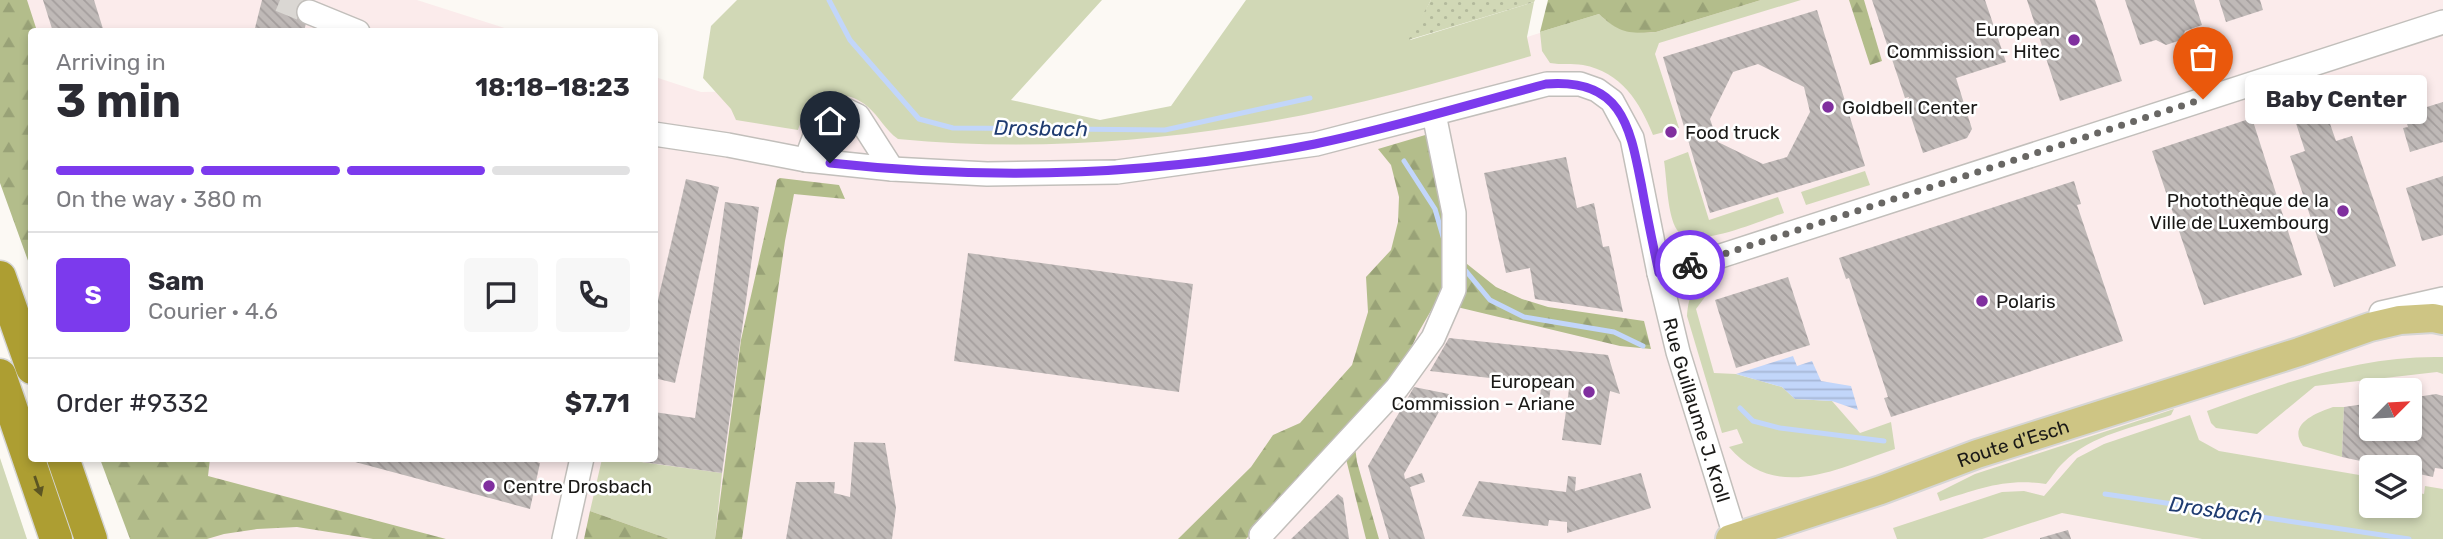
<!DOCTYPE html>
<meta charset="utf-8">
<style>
body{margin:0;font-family:Rubik,sans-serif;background:#f7f7f7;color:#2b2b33;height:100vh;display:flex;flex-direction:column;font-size:26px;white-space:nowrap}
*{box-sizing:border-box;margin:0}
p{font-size:23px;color:#7c7c81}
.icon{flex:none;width:38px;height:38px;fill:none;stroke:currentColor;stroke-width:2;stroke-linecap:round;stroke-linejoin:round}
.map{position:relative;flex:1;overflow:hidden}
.details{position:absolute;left:28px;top:28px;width:630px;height:434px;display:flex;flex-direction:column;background:#fff;border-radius:7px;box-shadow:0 4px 10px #0003}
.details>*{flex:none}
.needle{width:46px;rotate:66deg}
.controls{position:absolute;left:2359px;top:378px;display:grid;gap:14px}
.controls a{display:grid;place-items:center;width:63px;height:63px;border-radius:7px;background:#fff;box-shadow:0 4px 10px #0003;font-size:35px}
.pin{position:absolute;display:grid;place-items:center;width:60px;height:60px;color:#fff;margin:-72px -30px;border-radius:50% 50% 50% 0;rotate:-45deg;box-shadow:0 0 7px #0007}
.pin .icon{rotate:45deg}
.courier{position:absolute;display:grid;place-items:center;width:70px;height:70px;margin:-35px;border:5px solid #7c3aed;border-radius:50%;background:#fff;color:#222;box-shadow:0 2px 9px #0007}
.bubble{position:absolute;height:49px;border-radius:7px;background:#fff;box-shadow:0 4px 10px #0003;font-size:23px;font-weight:700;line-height:49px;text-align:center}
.head em{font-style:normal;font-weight:700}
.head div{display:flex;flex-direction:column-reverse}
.head{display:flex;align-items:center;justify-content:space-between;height:119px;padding:0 28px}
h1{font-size:46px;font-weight:700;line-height:52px}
.bar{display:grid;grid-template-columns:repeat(4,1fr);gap:10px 7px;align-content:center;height:84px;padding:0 28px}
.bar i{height:9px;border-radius:5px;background:#e1e1e2}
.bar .active{background:#7c3aed}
.bar p{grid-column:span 4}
.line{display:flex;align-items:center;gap:18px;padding:0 28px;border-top:2px solid #e1e1e2}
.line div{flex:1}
.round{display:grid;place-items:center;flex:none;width:74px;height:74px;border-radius:7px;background:#f7f7f7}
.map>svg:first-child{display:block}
</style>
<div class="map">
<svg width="2443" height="539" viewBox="0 0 2443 539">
<defs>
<pattern id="forest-firs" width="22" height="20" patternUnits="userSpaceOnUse" patternTransform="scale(1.75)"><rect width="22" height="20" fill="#b3bd8b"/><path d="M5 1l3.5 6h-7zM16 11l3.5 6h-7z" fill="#99a277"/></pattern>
<pattern id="garden-dots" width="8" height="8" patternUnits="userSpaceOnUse" patternTransform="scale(1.75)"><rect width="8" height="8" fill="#d1d8b6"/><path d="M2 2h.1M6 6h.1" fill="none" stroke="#b3b99c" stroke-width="1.8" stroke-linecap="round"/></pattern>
<pattern id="water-rules" width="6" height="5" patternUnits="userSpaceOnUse" patternTransform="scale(1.75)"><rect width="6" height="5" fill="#c2d6fa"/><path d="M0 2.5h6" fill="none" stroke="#a6b7d6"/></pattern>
<pattern id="building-back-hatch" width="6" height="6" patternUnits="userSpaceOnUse" patternTransform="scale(1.75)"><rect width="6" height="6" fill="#bfb9b7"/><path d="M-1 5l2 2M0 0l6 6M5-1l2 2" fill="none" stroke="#a49e9d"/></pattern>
</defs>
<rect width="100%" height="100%" fill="#fcf9f4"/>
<path fill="#fbebeb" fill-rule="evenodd" d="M0,0h417l97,31 -482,1z
M1643,0h800v539h-2262l-46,-80 519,-1 1,-381 46,15 143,-2 256,45 408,-92zM2371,390h39v39h-39zM2371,467h39v39h-39z"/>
<path fill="#d1d8b6" d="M737,0h365l-91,100 89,20 71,-14 75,-106h185l-21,40 124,-38 -7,35 4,19c-95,27 -191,55 -289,70 -114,18 -229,24 -344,13 -13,-9 -18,-22 -30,-32 -26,-24 -60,-8 -70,23l-62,-10 -5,-11 -28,-31 8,-52z
M1761,0h40l-142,43 -4,11 24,74 -26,7c-13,-33 -32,-63 -70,-70 -11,-2 -22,0 -33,-2l-8,-12 -2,-19 59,-18c17,17 34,20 57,18z
M1688,152l21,68 69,-23 6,16c-22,7 -93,39 -107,17 -10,-16 -10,-51 -13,-69z
M1865,171l5,14 -64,20 -5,-13z
M1716,282l-20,27 18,64 22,1 46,13 13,12 37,2 28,32 31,-11 4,27c-57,19 -118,54 -166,-2l14,-4 -6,-14 -15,4 -35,-117c2,-24 6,-28 29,-34z
M2443,357v17l-6,-2 -122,14 -58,48 -41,-6 -5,-5 -4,-12c75,-28 155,-56 236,-54z
M2333,407h11l-2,50 -39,-11c-16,-22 13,-33 30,-39z
M2174,409l-3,6c-35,12 -81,20 -107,47 -7,6 -12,15 -18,22 -42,-6 -66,5 -106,17l-3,-8 38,-19z
M2190,415l9,25 20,11 152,26v29h39v-15l14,3 1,-8 18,3v50h-241l-140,-26 -80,26h-85l-4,-11 109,-36 22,-1 20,5 33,-38 27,-14z
M0,458l27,81h-27z
M602,459h17l103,14 -7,66h-46l-79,-28z"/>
<path fill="url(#forest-firs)" d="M0,0h27l10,31 -5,1 -1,237 -31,-86z
M1548,0h213l-105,32c-27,2 -37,1 -57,-18l-59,18z
M1849,0h15l18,61 -12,4z
M1432,133l30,127 34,27 26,12 26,8 96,14 7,28 -31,-3 -184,-44 -18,31 -16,35 -50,57 5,37 22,77h-13l-24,-96 -96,96h-68l73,-72 22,-32 27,-12 52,-58 16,-53 -2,-35 25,-27 7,-28 1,-25 -8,-32 -13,-16z
M780,178l59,7 6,14 -51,-5 -9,47 -43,298h-27l26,-199 36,-160z
M100,459h110l-2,17 238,63h-73l-76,-12 -40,2 -33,5 -17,5h-77z
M590,511l79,28h-85z"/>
<path fill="url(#garden-dots)" d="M1431,0h104l-1,2 -126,38z"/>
<path fill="url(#water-rules)" d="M1793,356l4,10 15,-5 9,20 30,5 7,24 -26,-9 -37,-2 -13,-12 -46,-13z"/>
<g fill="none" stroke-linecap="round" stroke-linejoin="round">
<path stroke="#c2d6fa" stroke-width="5" d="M829,0l21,40 69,79 34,9 212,2 145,-32
M1404,161l31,48 9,31
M1461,265l29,35 34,17 90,15 29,14
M1740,408l13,13 27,7 104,13
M2105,494l304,45"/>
</g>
<path fill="url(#building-back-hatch)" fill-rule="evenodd" d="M43,0h51l10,32h-51z
M262,0h49l-7,32h-50z
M1872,0h113l21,62 -50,16 16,51 -5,9 -44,15 -16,-48 2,-8 -4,1z
M2027,0h68l27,81 -62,20z
M2125,0h69l8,25 -17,6 -4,9 -15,5 -10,-5 -16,5z
M2219,0h41l3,10 -37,12z
M1817,10l48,156 -155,47 -47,-156zM1758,64l46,23 6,25 -23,45 -24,7 -45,-22 -8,-23 23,-47z
M2320,95l16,46 16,-5 44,130 -62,21 -44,-131 15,-5 -15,-46z
M2443,102v40l-33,10 -7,-24 5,-1 -4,-13z
M2252,118l50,157 -98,30 -52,-154z
M1566,157l11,51 17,-5 9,44 6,-1 14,66 -88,-13 -5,-31 -24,5 -22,-100z
M2443,176v59l-21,6 -16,-53z
M686,179l33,8 -44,196 -21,-5v-61z
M2074,181l7,23 -4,1 46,136 -232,76 -7,-19 4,-1 -39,-119 -3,1 -7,-21z
M725,202l34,5 -37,266 -93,-13 25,-2v-46l41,6z
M968,253l225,31 -14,108 -225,-31z
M1788,277l22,68 -74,23 -21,-68z
M1449,338l159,17 12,39 -10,-3 -9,54 -39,-5 7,-51 -18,-4 -2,16 -9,-1 1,-16 -111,-13z
M1414,387l35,7 -45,80 1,5 17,-6 3,9 -15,5 15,52h-36l-21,-73z
M2436,394l7,2v73l-8,-1 -2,9 -23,-5v-5h-22l-46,-10 2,-50 27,-4v26h39v-31z
M854,442l31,1 11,65 -4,31h-106l10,-57h39l-1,11 16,4z
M525,458l15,5 -10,46 -186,-50z
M1641,473l10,35 -84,25v-11l-18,-2 -1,6 -86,-10 17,-35 87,11 2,-16 8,1 -1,14z
M1338,494l5,4 6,41h-58z
M2068,530l3,9h-31v-1z"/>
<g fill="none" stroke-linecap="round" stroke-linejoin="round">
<path stroke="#dad7d3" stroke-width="23" stroke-dasharray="23 11" stroke-linecap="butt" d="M280,0l29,12"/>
<g stroke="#c2bfbb" stroke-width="26">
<g id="minor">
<path d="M309,12l49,20"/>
<path id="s1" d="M654,134l74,11 78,15 86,9 95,5 130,-2 199,-28 231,-60h33l17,6 15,11 20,37 27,135 19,79 58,187"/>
<path d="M806,160l17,-46 18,-6 17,8 34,53"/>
<path d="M1659,273l40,-10 744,-241"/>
<path d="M2381,313l62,-14"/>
<path d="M1261,535l136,-147 36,-50 21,-48v-77l-20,-99"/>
<path d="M564,539l18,-81"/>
</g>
</g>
<g stroke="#d6d6d5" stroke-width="32">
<g id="major">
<path id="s2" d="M1730,539l151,-49 96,-36 322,-102 71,-25 30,-7 33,-2 10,2"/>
</g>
</g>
<g stroke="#d6d6d5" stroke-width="35">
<path id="highway" d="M0,277l32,91
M0,375l56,164
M63,458l28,81"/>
</g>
<use href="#minor" stroke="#fff" stroke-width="23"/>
<use href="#major" stroke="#cec584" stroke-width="28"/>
<use href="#highway" stroke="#ad9e32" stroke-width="32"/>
</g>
<defs><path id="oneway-solid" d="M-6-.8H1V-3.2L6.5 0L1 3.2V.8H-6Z" transform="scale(1.75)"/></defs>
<use fill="#5c5523" href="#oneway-solid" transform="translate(38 486) rotate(71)"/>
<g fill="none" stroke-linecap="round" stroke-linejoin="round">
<path stroke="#696764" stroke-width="7" stroke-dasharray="0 12.6" d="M1690,265l513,-166"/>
<path stroke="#7c3aed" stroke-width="9" d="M830,163c165,18 323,13 485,-19 78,-16 155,-40 231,-60 77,-6 84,43 96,104 5,28 11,57 17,85l31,-8"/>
</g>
<g fill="#802f9f" stroke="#fff" stroke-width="2.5">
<circle cx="2074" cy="40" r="7"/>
<circle cx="1828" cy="107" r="7"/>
<circle cx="1671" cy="132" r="7"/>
<circle cx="2343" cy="211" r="7"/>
<circle cx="1982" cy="301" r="7"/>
<circle cx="1589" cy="392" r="7"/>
<circle cx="489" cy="486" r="7"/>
</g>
<g text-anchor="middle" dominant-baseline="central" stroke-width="5" stroke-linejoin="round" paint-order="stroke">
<g font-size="19" fill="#1a1917" stroke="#fff" text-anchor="start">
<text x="2060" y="29" text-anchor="end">European<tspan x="2060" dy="22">Commission - Hitec</tspan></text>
<text x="1842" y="107">Goldbell Center</text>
<text x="1685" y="132">Food truck</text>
<text x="2329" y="200" text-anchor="end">Photothèque de la<tspan x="2329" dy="22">Ville de Luxembourg</tspan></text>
<text x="1996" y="301">Polaris</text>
<text x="1575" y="381" text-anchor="end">European<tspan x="1575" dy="22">Commission - Ariane</tspan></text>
<text x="503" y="486">Centre Drosbach</text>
</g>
<g font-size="19" fill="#1a1917" stroke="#fff">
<text stroke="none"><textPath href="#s1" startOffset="1297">Rue Guillaume J. Kroll</textPath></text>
<text stroke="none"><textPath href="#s2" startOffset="299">Route d'Esch</textPath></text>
</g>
<g font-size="21" font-style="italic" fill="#1f3c71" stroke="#fff">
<text transform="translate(1041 128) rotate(1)">Drosbach</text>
<text transform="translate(2216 510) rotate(8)">Drosbach</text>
</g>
</g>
</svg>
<div class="controls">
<a><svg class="needle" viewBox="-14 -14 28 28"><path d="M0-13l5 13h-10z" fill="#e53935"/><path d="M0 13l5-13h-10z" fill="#7c7c81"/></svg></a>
<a><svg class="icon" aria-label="layers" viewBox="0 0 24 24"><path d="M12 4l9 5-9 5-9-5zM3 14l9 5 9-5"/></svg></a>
</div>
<div class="pin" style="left:2203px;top:99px;background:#ea580c"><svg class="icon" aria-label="bag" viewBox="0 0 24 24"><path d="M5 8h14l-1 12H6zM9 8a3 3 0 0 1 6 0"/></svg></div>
<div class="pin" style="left:830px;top:163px;background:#1f2937"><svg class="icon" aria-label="home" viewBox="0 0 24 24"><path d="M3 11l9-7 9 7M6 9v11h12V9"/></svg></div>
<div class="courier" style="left:1690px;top:265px"><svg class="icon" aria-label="bike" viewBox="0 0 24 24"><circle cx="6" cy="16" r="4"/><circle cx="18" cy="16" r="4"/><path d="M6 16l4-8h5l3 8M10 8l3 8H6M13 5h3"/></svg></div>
<div class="bubble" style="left:2245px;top:75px;width:182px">Baby Center</div>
<section class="details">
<div class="head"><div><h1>3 min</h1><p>Arriving in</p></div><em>18:18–18:23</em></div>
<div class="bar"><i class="active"></i><i class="active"></i><i class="active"></i><i></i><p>On the way · 380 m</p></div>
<div class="line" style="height:126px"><b class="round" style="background:#7c3aed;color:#fff">S</b><div><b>Sam</b><p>Courier · 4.6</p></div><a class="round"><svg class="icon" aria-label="chat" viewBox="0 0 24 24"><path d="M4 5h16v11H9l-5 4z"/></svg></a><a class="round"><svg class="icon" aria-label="phone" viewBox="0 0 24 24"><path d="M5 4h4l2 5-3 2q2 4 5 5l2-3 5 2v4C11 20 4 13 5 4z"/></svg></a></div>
<div class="line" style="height:91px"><div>Order #9332</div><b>$7.71</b></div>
</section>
</div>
